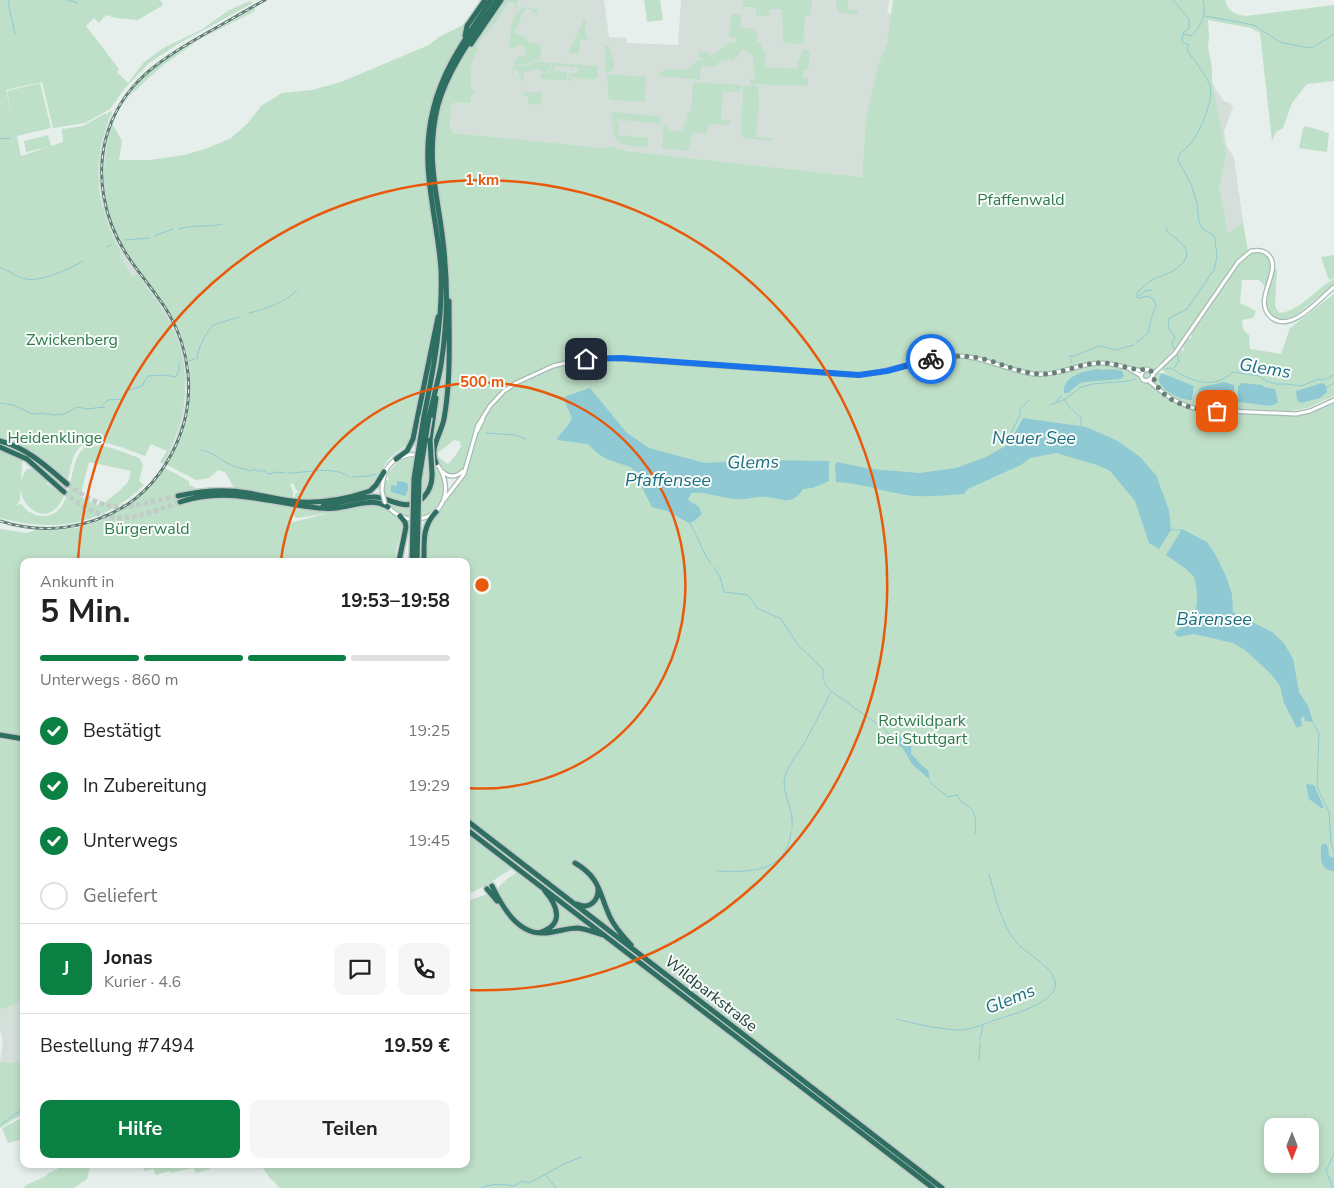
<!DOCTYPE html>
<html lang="de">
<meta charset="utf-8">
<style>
body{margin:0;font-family:"Nunito Sans",sans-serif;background:#f6f6f6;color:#222;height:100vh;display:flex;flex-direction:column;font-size:19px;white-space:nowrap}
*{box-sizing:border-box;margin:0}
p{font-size:16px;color:#767676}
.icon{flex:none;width:28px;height:28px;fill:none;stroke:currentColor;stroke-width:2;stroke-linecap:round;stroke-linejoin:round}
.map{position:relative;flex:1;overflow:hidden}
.sheet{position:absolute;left:20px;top:558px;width:450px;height:610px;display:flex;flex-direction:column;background:#fff;border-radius:10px;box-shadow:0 2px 8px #0003}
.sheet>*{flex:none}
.needle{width:32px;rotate:180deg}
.fabs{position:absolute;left:1264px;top:1118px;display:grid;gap:10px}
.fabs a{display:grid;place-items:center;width:55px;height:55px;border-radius:10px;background:#fff;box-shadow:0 2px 8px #0003;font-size:25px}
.pin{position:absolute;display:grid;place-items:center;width:42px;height:42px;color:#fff;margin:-21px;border-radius:10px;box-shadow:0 2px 8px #0006}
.courier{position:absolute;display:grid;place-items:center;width:50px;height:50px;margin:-25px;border:4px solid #1a73e8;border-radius:50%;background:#fff;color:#222;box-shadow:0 1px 6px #0007}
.overview em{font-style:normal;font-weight:700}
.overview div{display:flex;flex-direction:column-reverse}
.overview{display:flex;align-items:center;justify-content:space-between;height:85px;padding:0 20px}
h1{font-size:32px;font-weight:700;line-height:38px}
.bar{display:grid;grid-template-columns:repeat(4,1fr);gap:8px 5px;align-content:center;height:60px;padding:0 20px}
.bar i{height:6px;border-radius:4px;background:#e0e0e0}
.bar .current{background:#0b8043}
.bar p{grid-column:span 4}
.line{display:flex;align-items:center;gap:12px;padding:0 20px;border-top:1px solid #e0e0e0}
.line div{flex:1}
.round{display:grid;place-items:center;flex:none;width:52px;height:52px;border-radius:10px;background:#f6f6f6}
ol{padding:0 20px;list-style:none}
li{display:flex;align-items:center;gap:15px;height:55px}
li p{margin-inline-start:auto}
li .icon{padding:5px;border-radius:50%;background:#0b8043;color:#fff;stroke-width:4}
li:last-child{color:#767676}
li i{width:28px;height:28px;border:2px solid #e0e0e0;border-radius:50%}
.button{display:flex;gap:10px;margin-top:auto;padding:10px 20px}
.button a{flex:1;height:58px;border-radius:10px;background:#0b8043;color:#fff;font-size:20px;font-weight:700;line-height:58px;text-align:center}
.button a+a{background:#f6f6f6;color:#222}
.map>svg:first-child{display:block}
</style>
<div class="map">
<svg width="1334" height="1188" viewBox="0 0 1334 1188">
<rect width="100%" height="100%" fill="#e6efeb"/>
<path fill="#d4dfda" d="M518,0h86l5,37 18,1v5l51,2 3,-45h209l-3,12 5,4 -5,27 -6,18 -15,56 -4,60 -236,-26 -16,-5 -5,2 -151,-15 -4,-5 1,-21 3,-5 16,1 2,-40 10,-26 8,-8 18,-26 10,2z
M1213,82l2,7 9,12 6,2 3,5 -9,23 2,14 8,13 9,64 -34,25 -11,-161z
M112,112v11l-6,20 -3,25v16l6,30 16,37 44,62 11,19 8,32 3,25 -5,32 -12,32 -7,12 -4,-1 13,-26 9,-36 1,-13 -2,-25 -11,-35 -14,-25 -22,-31 -5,3 -7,-13 -5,-7 -16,-41 -5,-32v-24l4,-22z
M19,1002l5,2v56l-16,3h-5l-3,-1 3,-22 -3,-10v-21l6,-1z"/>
<path fill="#bfe0c8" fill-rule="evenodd" d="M0,0h160l3,5 -25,15 -22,-2 -10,-3 -7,8 -5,-5 -8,8 33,43 -2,3 11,11 16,-21 21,-15 36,-17 28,-20 21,-9 3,2 -75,41 -29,19 -24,25 -15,21 -25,14 -32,5 -11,-46 -36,8 6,28 -5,-27 33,-8 11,45 -34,8 4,20 27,-9 -22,5 -2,-11 24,-6 3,11 12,-4 -1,-13 21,-3 23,-13v2l4,-4 2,1c-22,48 -16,96 9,141l-1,3 5,7 7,13 5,-3c13,19 28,37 37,58 20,45 12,92 -11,133l-3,-2 7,-11 -16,-7 -6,12c-18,-6 -56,-26 -69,-4 -5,8 -6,21 -9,30l-36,-31 -9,10 -2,39 -4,5 5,-1c3,3 5,6 9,8 4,3 9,4 14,4 34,-2 21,-58 42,-69 13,-6 39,6 53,11l4,7 -4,16 5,4c-41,40 -90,48 -144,33zM89,462l42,9 -3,11 -10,10 -18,14 -20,-9z
M503,0h15l-1,9 -3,-2 2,-3 -8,-1 -17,26 -9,8 -10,26 -1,25 4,4v3h-4v8l-16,-1 -4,5 -1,21 4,5 151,15 5,-2 16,5 236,26 4,-60 13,-54 8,-20 6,-43h332c3,11 10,15 21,16l88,-11v76l-27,3 -15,19 -9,25 -7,4 -4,9 -12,-108 -9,-5 -43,-8 1,17 -1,10 4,21v14l14,71 -7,35 9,45 15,-11 5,29 -12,10 -58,84 -15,16 -8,6 2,5 10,2 -5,-4v-2l19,-19 2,2 1,-3h-3l6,-9 4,-1 1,-6c11,-17 43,-70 58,-78 6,-4 13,-2 18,3 7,9 1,21 -2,30l-7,-7h-17l-2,23 16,8 -3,7 -11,2 1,9 6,6 1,14 31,5 9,-26 44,-34v102l-27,12 -16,3 -85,-3 -21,-5 -20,-11 -3,3 13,8 18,7 43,3 68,2 30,-13v786h-1054l-10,-10 -10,-14h206v-262l21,-8 20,21c-13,-28 -15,-25 10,-43l14,10 3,-4v-9l-68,-53v-255h-39v-32l4,-10 11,-10 9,-17 14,-16 9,-28 -4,-2c-2,8 -3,18 -8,24 -11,13 -22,-4 -27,-14h2l11,8 8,-9 5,-9 -1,-2 1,-2 -7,-2 -20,16 -26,-14c-5,8 -14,10 -20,18 -5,7 -9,19 -17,26 -15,12 -57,14 -76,14v-6l4,-2 -3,-2 -3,-7 -3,1 3,8v7l-56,-10 -4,-3 -8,-14 -7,-2 -9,8 -13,2 -29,-15c28,-47 33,-108 1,-155 -19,-28 -44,-54 -56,-86 -12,-33 -10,-67 0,-101l10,18 -3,19h31l34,-5 24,-7 23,-10 17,-15 13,-17 21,-13 30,-3 29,-8 88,-37 10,-8 24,-12 21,3zM1162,373l32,13 -1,12 -26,-8 -7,-8zM1239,384l23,1 8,21 -32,-4zM1199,389l33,14 -33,-1 -3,-2zM1272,1126h38v38h-38z
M644,0h16l3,20 -16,2z
M749,0h63l-1,15h-6l-2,29 -20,-1 -1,-34h-12l-1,7 -13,-1v-8h-13v-6z
M836,0h12v9l10,1 -1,5 -17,-2 -4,-8z
M524,7l13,2 1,3 -6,1 -1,-4h-6l-11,23 12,6 1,3 14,4 -1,15h-7l-7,5 -13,-1 5,-8 4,1 5,-6 -5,-6h-4l-5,3h-3c0,-15 0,-33 14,-41z
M255,8v3l-56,29 -37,26 -36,33 17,-22 18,-15z
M732,14l9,1 -1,13 14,1 3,7v6h4l2,9h3l-1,16 32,2 1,-10h2l3,-9h5l2,5 -2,14h-5v8h5v9l-58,-2v-5h5l-2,-23 -9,-7 -5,4 -2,5h-3v3l-4,-2 -11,3 -4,5 -14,-1 -1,14 -40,-4v-4l9,-3 19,1 10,-10h8l-7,-2v-7l7,1 5,4 19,-14 5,1 1,-5 -7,-1z
M584,19l2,1 -1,13 4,4 -4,1h3v2h-8l-1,14 -9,-1v-4z
M605,46h3l7,19 -4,7h-5z
M534,61l17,2 -3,8 -7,1 -1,-3 -16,3 -1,10 -2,-1 -3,-11 -5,1v3l-1,-1 1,-8 15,1z
M552,63l16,1v2h-14v5l13,1v8l-26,-1v-6l7,-1 1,6 1,-8z
M570,64l27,2 1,11 -5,3 -21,-3 -1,4 -3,-1 1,-7h9v-6h-9z
M607,74l39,3 -1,25 -36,-2z
M693,82l48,3v7l-18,-1 -2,28 9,1v5l-22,-1 -1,10 -14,-1 -5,18 -26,-3 2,-24 4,1v6h15l1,-9h3l-1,-8 5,-4z
M743,85l15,1 1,18 -3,33 17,1v3l-28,-3 -4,-3z
M525,92l17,1 -1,12 -13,-1v-8h-5z
M611,112l48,4 2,1v7l-49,-5z
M612,121l7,1 -1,13 30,3 -1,9c-25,-3 -32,2 -35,-26z
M1305,126l24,7 -2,19 -28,-4 4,-19z
M1334,255v23l-4,2 -2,-2 -7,-21z
M1274,269h3l-2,37 4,7c22,-2 36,-24 55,-34v5l-40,33c-6,3 -13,4 -19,0 -17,-10 -4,-34 -1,-48z
M414,457l15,4c2,35 -8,48 -44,35l-2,-5 2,-11h4l-2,-5c7,-11 14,-17 27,-18z
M433,464c28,30 -7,70 -38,46 -3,-3 -5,-4 -7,-8 10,0 22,2 32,0 16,-3 15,-26 13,-38z
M165,468l24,13v4l10,4 -21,5h22l-3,6 28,-3 22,2 45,9 -1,11 -5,5 43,-11 -32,5 -3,-2v-8c16,2 32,2 47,2 7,0 15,-4 22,-5 15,-3 32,7 40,19l-7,26 -1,11h-371v175l-24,-3v-204l27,4 9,-3 40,-2 23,-7 20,-10 18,-13z
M27,469h6l12,11 2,4 17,11c-15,42 -60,4 -37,-26z
M0,739l24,4v261l-5,-2 -13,6 -6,1z
M466,833l43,32 2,4 -26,17 -19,9z
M24,1060v53l-24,15v-66l8,1z
M24,1117v22l-16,4 -6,-15z
M58,1164h28l4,4 -3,11 -13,9h-50l2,-3 20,-9 1,-2 12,-6z
M146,1164h6l2,4 14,-3 1,1 6,-2 1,3 9,-3h33l-8,2v3l-14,4 -3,-5 -22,5 -2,-2 -13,4 -3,-6 -8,2 -2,-4z"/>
<path fill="#8ec9d4" d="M1096,369c9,2 18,-1 26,2l2,5 -3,3 -37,3 -5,2 -11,9h-4c-1,-17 18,-21 32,-24z
M1162,373l32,13 -2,14c-9,1 -30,-9 -33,-19 -1,-3 1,-5 3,-8z
M1224,382l10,3v16l-2,2 -34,-1 -2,-2 3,-11 3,-2z
M1241,383l21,2 2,2 11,2 3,14 -8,3 -32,-4v-16z
M1322,383l3,1 2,8 -7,6 -19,5 -4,-3 -1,-9z
M590,388l37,45 22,15 56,15 51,-3 73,1v20l-16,7 -10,1c-11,18 -21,9 -38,8 -9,-1 -18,3 -27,2 -16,0 -31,-8 -47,-6l-3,7 11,7 3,7 -8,7 -5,2 -22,-12 -15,-4 -20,-39c-20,-8 -29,-7 -44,-24l-31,-4v-1c5,-8 11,-12 15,-21l-5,-11 -3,-10z
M1023,418l63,9 30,13 23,16 17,19 13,35 2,20 -12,19 -10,-6 -14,-42 -25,-30 -13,-6 -41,-12 -26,5 -9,7 -53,24 -4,5c-17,1 -33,3 -51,2 -26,-3 -51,-13 -77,-14l-1,-16 2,-4 33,7 50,4 36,-5 30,-11 23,-13z
M397,481l8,1 3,2v6l-3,6 -14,-4v-7l6,1z
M1182,529l25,13 8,12 10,20 7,20 1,18 39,20 12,11 9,16 6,33 9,14 5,16 -8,-1 -1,-5 -3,2 1,8 -5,2 -13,-25 -4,-17 -8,-11 -27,-25 -12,-7 -39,-9 -16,3 -4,-5c18,-11 24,-18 23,-40 -1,-5 -1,-11 -3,-15 -6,-8 -20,-16 -28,-22z
M896,734l5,3 10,9v8c6,5 11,13 17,16l2,10 -18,-16 -10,-17 -9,-3 -3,1 -1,-3z
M1306,784l8,1 10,23h-3l-12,-9z
M1325,843l3,4 1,9 5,2v13c-15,-2 -13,-13 -13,-26z"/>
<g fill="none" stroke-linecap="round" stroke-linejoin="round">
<path stroke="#8ec9d4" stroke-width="1" d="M8,0l3,17
M67,0l11,3
M1173,0l16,19v9l-6,5
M1205,16l49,9 26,17 19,4 13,2 22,-14
M12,19l3,15
M0,139l10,-1
M179,229c16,-5 28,-1 44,-5
M154,236l19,-7
M125,240l24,-2
M107,247l4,-2
M0,268c10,2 17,10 26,11 15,3 44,-10 57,-18
M1137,297l8,-6 7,-1
M249,313c17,-4 35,-10 48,-23
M1136,343l12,-10 3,-14 5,-13 -2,-6 -6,-4 -8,2 -3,-1v-4c5,-5 10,-10 15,-13 6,-3 13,-5 19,-8 27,-16 15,-27 -4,-40v-4
M1174,349l-2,-5 3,-7 -6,-8 -1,-10 19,-10 27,-39 3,-13 -2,-18 -2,-4 -10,-6 -4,-7 -2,-19 -6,-19 -13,-24c1,-8 9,-12 14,-18 8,-12 24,-45 17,-59 -5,-11 -15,-22 -22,-33l2,-5 -7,-3 1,-8 8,2c11,-10 16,-22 12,-36
M1069,356h5l25,-10h3l13,4 19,-5
M1070,358l2,5
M197,359c0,-10 9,-26 16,-34l26,-8
M189,361l6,-2
M1174,368l5,-7 -2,-7
M1165,369l6,-1c20,14 43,22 62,4l26,4 7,5 11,3h9l15,2 18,-7 5,1 10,-5
M1326,388l8,-5
M1065,400l1,3 15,15v8
M1056,402l5,-6
M0,403l13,2 20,9 10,-1 10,2 11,-1 14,-7 8,2 19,-2
M103,405l5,-5 14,-1 4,-8 16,-5 6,-10 15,-1 13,2 3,-8v-6
M1050,405l15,-6 16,-12 12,-3 36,-3 6,-2
M1020,413v-4l9,-9
M486,433l29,2 11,4
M1013,438l-3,-3 10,-20
M201,450c12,2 19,10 30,15 6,3 14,4 20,6l4,-2 4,3 3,-2 7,4 8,-2 8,1
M288,473c19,0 45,-8 61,4
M352,477l18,-1 6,-2
M689,522c9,14 13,29 22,42
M1169,530h13
M714,567l6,10 4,15 24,3 9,13 24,11 17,26 25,24c-1,8 1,15 6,20
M831,691l52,37 7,7
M1313,723l6,10 -2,54 12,25 2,31 3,9
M930,781l3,4 15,12 9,-2 5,8c14,4 15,18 13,31
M792,827c2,-16 -8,-30 -8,-45 1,-14 13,-27 20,-38 9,-17 18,-34 27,-52
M791,830l1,-1
M717,871c31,1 69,3 74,-38
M896,1019c17,4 46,11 63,11 11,0 23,-5 33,-9 14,-5 69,-18 63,-40 -6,-18 -29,-27 -40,-40 -13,-16 -21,-48 -26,-67
M980,1039l3,-14
M979,1061l1,-19
M0,1125l24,-17
M546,1175l10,13
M481,1188c11,-5 22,-4 33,-2l8,-5 7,2 37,-20 16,-6
M1333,1188l-7,-17 8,-18"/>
<path stroke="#bfccc8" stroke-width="5" stroke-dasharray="5 2.5" stroke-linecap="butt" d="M67,484c46,35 61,22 111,12
M64,492c46,38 66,28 116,10"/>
<g stroke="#a4bbb3" stroke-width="5.5">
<path id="secondary" d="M1131,370l9,5 3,5 3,1 5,-2 2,-4 -2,-4 -5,-2 -3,2 -2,5
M1153,374l22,-21 63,-91 13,-11c6,-1 11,-1 15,2 21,15 -17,47 6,65 20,15 47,-19 62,-31
M1149,381c17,15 32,26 55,29l92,4 14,-3 24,-11
M477,431l6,-12
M443,472c6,6 14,5 20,-1
M382,491c1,-14 2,-23 14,-32
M444,500l20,-26 14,-49 12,-19 14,-15 12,-8 37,-17 25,-6 31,-2 242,17c35,0 63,-16 97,-19 34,-2 55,14 86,18 22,2 42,-9 64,-11 15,-1 29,6 45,8
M388,507c8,8 19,14 31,12 45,-7 28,-79 -17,-62"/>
</g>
<g stroke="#c2cac8" stroke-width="8">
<path id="highway" d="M465,36l2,-10 18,-26
M471,44l30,-44
M424,416c10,-49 19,-97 17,-147 -4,-55 -22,-103 -8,-159 10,-42 35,-75 58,-110
M429,417c4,-18 9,-35 12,-52 5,-33 7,-68 4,-102 -3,-57 -22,-98 -7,-158 11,-39 37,-71 59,-105
M430,440l6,-42
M0,441c27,7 46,25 67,43
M0,447l27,12 37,33
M396,459l11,-8 6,-12 25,-122
M436,463c-7,-15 5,-29 8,-44 7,-39 5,-79 5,-118
M178,496c23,-5 47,-7 70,-3 18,3 35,8 53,9 22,1 48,-4 69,-11l6,-6 8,-13
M180,502c46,-16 92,1 139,6 5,0 11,1 17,0 17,-2 36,-11 52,-1
M323,506c17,-3 34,-9 51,-9 9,0 17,5 27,7 19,4 32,-13 31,-31
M399,561l7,-34 -1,-5 -5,-6
M424,561c0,-18 -2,-35 12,-49
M0,735l24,4
M466,820l476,368
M466,829l467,359
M575,863c26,15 24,31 35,54 5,11 13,19 21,28
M492,886c10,20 25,48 51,47 12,0 23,-5 35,-5 9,1 17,5 26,7
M487,889l10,12
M577,904c12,6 22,-3 21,-16
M541,932c24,-8 16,-27 4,-41"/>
</g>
<use href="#secondary" stroke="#fff" stroke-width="3"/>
<use href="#highway" stroke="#2f6f62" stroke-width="5"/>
<g stroke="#5f7d75" stroke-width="3">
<path id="rail" d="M0,521c43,14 90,8 128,-17 24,-16 42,-42 52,-69 15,-39 10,-85 -11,-121 -13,-22 -31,-41 -44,-62 -21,-34 -29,-75 -19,-114 15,-54 53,-78 99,-104 20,-11 40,-23 60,-34"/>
</g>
<use href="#rail" stroke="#f7fbf9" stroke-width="1" stroke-dasharray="4" stroke-linecap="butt"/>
<g stroke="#a4bbb3" stroke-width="5.5" stroke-linecap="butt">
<path id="secondary-bridge" d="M382,491l3,12"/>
</g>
<g stroke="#c2cac8" stroke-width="8" stroke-linecap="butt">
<path id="highway-bridge" d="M430,440l2,33
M412,561l2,-82 10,-63
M417,561l2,-82 10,-62"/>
</g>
<use href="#secondary-bridge" stroke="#fff" stroke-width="3"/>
<use href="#highway-bridge" stroke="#2f6f62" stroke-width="5"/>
</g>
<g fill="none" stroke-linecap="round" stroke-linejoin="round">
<path stroke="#687f78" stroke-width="5" stroke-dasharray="0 9" d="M931,359c20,-4 40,-4 60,2 16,5 31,12 48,13 22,1 42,-12 64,-11 15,0 30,9 44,6l5,3c6,30 37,37 65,39"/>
<path stroke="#1a73e8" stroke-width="6" d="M586,359l35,-1 238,17 28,-4 44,-12"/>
</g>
<g fill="none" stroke="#e8590c" stroke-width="2.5">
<path d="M281 560A203 203 0 1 1 468 788"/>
<path d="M78 560A405 405 0 1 1 468 990"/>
</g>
<g text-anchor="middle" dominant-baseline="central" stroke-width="4" stroke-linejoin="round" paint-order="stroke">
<g font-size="16" fill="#2d7a4b" stroke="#f7fbf9">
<text x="1021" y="200">Pfaffenwald</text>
<text x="72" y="340">Zwickenberg</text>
<text x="55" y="438">Heidenklinge</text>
<text x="147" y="529">Bürgerwald</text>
<text x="922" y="721">Rotwildpark<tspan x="922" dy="18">bei Stuttgart</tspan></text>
</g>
<g font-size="16" fill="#24423a" stroke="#f7fbf9">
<text transform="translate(711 994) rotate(38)">Wildparkstraße</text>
</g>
<g font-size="18" font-style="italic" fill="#1c6f80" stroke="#f7fbf9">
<text transform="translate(1265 368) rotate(9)">Glems</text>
<text x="1034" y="438">Neuer See</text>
<text transform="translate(753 462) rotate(-1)">Glems</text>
<text x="668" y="480">Pfaffensee</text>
<text x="1214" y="619">Bärensee</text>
<text transform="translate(1010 999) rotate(-22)">Glems</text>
</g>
</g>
<circle cx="482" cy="585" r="8" fill="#e8590c" stroke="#f7fbf9" stroke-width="2.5"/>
<g font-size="15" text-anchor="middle" font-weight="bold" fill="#e8590c" stroke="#f7fbf9" stroke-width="4" stroke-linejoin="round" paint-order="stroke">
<text x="482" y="185">1 km</text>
<text x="482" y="387">500 m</text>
</g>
</svg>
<div class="fabs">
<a><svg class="needle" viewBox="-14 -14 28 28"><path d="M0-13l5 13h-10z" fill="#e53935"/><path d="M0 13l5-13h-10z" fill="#767676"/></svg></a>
</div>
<div class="pin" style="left:1217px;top:411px;background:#ea580c"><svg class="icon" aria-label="bag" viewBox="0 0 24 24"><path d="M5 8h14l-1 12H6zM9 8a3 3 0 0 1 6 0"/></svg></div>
<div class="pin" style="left:586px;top:359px;background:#1f2937"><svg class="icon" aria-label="home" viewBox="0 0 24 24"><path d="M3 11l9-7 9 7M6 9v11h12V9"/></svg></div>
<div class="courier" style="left:931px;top:359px"><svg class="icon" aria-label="bike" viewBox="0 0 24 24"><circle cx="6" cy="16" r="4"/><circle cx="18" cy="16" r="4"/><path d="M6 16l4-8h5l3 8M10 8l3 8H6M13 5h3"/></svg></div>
<section class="sheet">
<div class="overview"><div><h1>5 Min.</h1><p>Ankunft in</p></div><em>19:53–19:58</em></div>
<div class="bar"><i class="current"></i><i class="current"></i><i class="current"></i><i></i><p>Unterwegs · 860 m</p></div>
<ol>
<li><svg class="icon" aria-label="check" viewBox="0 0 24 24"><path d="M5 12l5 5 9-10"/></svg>Bestätigt<p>19:25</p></li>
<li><svg class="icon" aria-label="check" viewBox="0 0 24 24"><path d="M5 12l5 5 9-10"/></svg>In Zubereitung<p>19:29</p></li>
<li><svg class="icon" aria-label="check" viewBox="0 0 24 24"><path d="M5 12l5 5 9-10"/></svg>Unterwegs<p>19:45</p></li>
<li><i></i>Geliefert</li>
</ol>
<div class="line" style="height:90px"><b class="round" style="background:#0b8043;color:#fff">J</b><div><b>Jonas</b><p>Kurier · 4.6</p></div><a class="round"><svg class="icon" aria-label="chat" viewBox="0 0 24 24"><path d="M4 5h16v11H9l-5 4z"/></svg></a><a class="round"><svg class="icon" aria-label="phone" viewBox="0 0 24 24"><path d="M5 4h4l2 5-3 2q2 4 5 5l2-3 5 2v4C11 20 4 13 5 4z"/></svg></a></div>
<div class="line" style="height:65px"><div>Bestellung #7494</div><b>19.59 €</b></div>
<div class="button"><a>Hilfe</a><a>Teilen</a></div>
</section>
</div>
